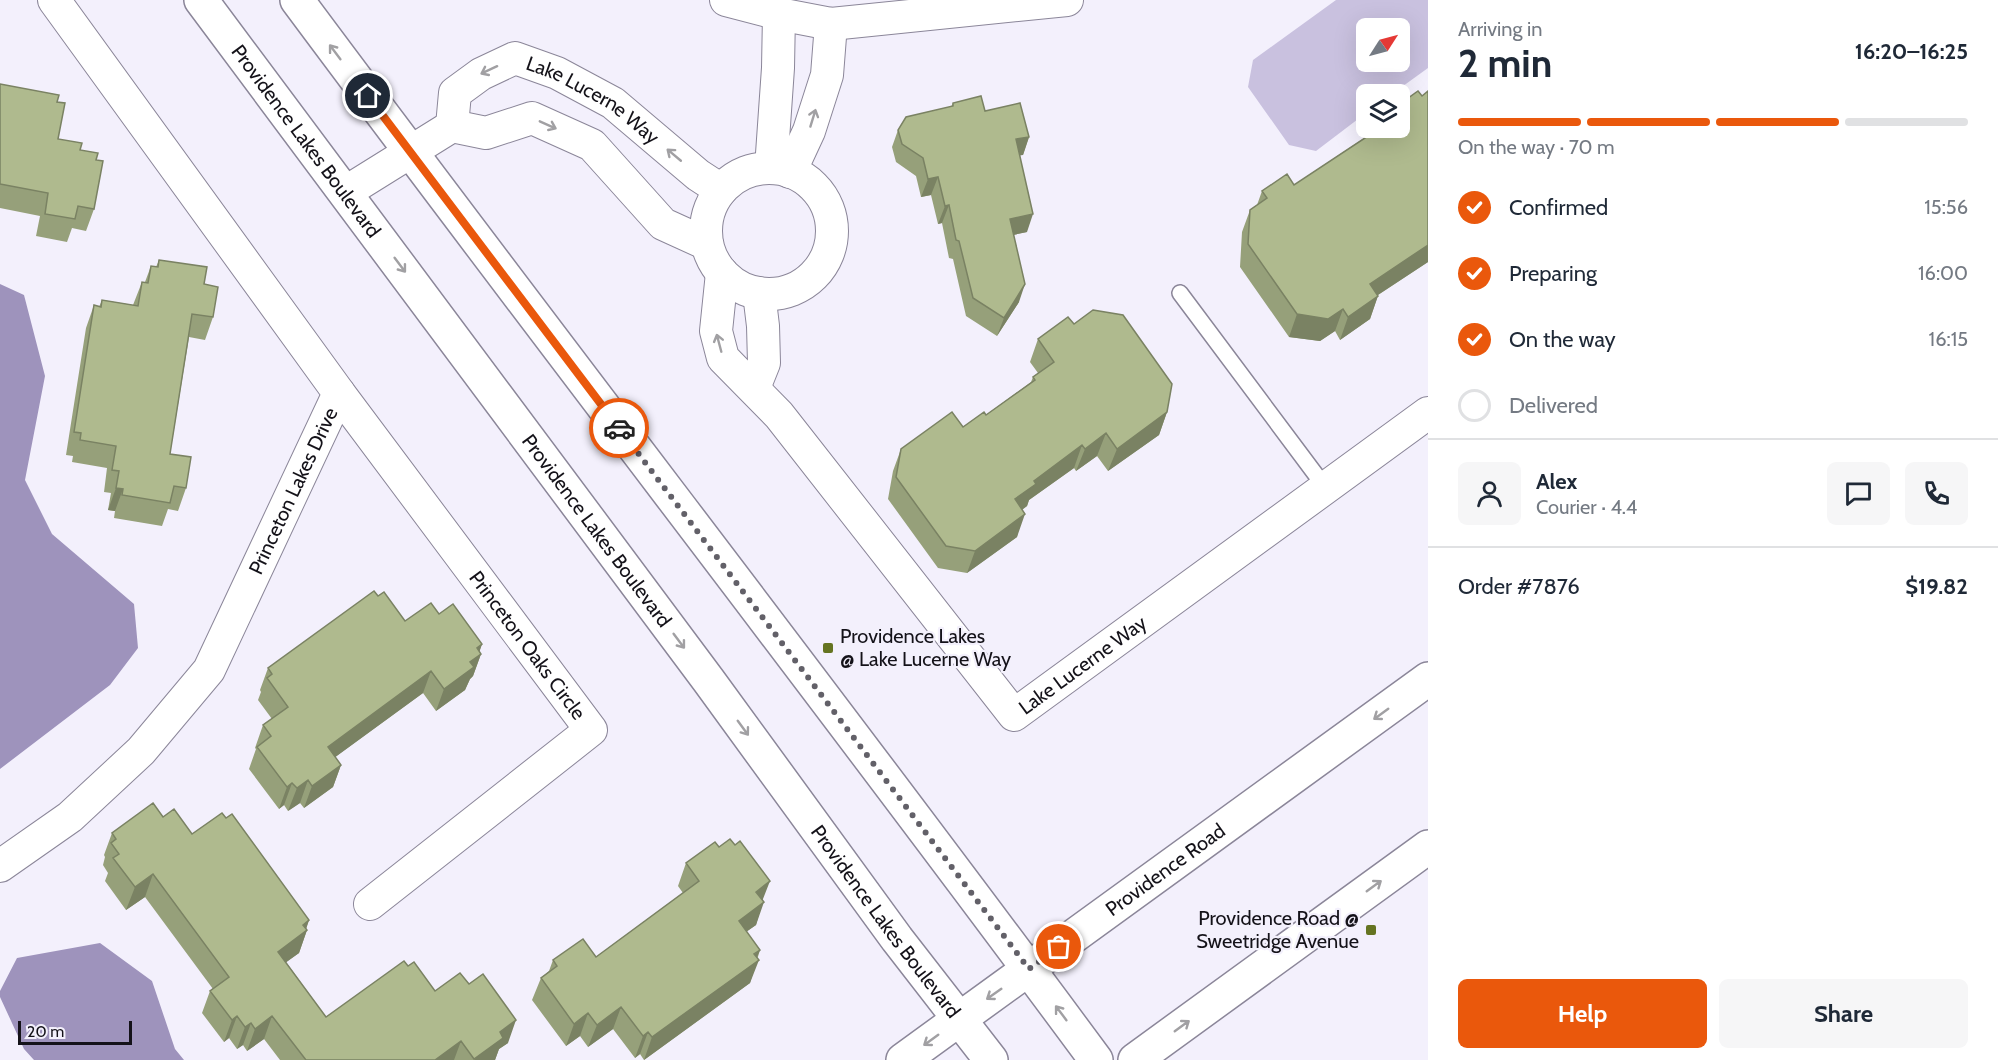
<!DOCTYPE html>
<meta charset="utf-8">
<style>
body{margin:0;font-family:Cabin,sans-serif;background:#f6f6f7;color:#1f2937;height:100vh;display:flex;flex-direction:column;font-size:22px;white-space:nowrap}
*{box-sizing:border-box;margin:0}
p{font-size:20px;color:#747a83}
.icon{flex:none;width:33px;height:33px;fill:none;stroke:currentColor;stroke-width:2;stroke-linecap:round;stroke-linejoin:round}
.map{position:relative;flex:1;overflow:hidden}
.sheet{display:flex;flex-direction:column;background:#fff;width:570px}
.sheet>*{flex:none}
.needle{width:39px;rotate:54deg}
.fabs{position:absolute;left:1356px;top:18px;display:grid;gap:12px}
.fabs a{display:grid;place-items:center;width:54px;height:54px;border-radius:9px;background:#fff;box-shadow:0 6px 24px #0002;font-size:30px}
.scale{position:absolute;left:18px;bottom:15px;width:114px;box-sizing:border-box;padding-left:6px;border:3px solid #141219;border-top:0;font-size:16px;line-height:21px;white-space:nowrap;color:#141219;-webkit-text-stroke:4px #f3f0fc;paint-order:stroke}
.pin{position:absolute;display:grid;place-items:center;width:51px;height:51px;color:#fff;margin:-26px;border:3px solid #fff;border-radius:50%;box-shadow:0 2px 6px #0007}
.courier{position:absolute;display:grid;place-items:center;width:60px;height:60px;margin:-30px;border:4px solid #ea580c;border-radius:50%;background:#fff;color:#222;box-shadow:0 2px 8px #0007}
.summary em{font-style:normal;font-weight:800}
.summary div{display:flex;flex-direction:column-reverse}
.summary{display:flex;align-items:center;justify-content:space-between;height:102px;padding:0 30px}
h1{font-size:39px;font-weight:800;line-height:45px}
.bar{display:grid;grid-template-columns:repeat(4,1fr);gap:9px 6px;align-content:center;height:72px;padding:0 30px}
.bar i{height:8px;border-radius:4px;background:#e0e1e3}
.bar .current{background:#ea580c}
.bar p{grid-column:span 4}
.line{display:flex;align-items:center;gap:15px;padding:0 30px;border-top:2px solid #e0e1e3}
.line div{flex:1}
.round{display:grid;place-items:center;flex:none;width:63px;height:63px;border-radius:9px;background:#f6f6f7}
ol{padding:0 30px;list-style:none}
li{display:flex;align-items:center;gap:18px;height:66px}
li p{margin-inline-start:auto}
li .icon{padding:6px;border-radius:50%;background:#ea580c;color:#fff;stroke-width:4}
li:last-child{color:#747a83}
li i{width:33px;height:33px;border:3px solid #e0e1e3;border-radius:50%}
.cta{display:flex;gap:12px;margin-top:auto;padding:12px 30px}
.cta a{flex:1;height:69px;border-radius:9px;background:#ea580c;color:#fff;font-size:24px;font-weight:800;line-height:69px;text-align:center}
.cta a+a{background:#f6f6f7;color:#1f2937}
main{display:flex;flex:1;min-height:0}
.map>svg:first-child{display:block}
</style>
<main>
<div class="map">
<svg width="1428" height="1060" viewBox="0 0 1428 1060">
<rect width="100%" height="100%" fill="#f3f0fc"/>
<path fill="#c9c1df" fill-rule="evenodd" d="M1336,0h92v68l-36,26h-26v19l-50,38 -27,-6 -41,-58 5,-27zM1400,28v34h-34v-34z"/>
<path fill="#9e93bc" d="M0,284l24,11 21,81 -20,104 27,54 82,70 4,44 -28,37 -110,84z
M100,943l52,38 23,68 9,11h-150l-10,-11 -24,-52v-6l17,-33z"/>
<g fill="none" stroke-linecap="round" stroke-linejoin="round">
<g stroke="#8b8699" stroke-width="18">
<path id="lane" d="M1180,293l145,194"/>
</g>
<g stroke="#8b8699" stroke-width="34">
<g id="street">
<path d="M726,0l53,14 52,10 236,-24"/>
<path id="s1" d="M452,126l3,-33 26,-19 34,-16 42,15 56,30 85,72 23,15"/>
<path d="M771,168l7,-100 1,-54"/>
<circle cx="769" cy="231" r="63"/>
<path d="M790,172l19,-41 18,-56 4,-51"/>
<path d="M346,192l106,-66 34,7 46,-15 60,27 71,79 44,20"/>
<path id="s2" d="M722,273l-6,58 7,27 56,57 235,300 414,-302"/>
<path d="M754,388l10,-25 -1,-37 -4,-33"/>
<path id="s3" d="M339,393l252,337 -221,174"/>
<path id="s4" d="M0,866l70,-49 71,-66 68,-81 130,-277 -285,-393"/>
</g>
</g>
<g stroke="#8b8699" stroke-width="36">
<g id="secondary">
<path id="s5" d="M201,0l508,681 188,258 94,121"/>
<path d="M297,0c264,355 536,704 799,1060"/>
<path id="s6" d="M903,1060l525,-381"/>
<path d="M1135,1060l293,-213"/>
</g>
</g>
<use href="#lane" stroke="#fff" stroke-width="15"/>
<use href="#street" stroke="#fff" stroke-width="32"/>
<use href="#secondary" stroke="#fff" stroke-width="33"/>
</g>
<path fill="#96a07a" d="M0,84l57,18 1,37 22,11 16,10 -2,49 -8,22 -14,-3 -5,14 -31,-6 4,-20 -40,-8z
M953,103l32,8 44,26 -6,18h-3l7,77 -14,3 6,67 -22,34 -31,-20 -13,-57 -4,-1 -7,-35 -4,1 -7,-29 -10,2 -5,-21 -20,-14 -4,-15 6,-17 53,-23z
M1374,128h26l28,134 -50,33 -8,24 -30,21 -5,-9 -15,10 -31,-4 -49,-70 2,-35 8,-22 7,-5 5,-14 32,-6 79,-53z
M159,260l45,24 9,33 -8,23 -16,-3 -19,117 16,34 -8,23 -10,-2 -6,17 -48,-8 1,-7 -7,-1 3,-17 -7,-1 3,-24 -35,-6 1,-6 -7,-1 20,-127 8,-23 5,2 3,-7 31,5 9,-23h3l6,-16 5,1z
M1074,324l93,88 -8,23 -51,36 -11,-15 -21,15 -2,-3 -45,32 -2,6 -5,4 -5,27 -50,36 -29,-5 -50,-69 5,-28 8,-22 62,-22 23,-12 45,-33 2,-5 5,-4 -8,-11 8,-23z
M378,596l27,25 34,-7 43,30 -3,8 2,2 -8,22 -3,3 -5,11 -29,21 -13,-18 -88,64 6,8 -8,22 -29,21 -4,-5 -12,8 -4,-6 -5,4 -30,-40 7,-20 -1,-1 8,-23 9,-6 -14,-19 3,-8 -1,-2 8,-22z
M163,817l29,17 117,86 -3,9 1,1 -8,23 -13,9 40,55 82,-51 27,25 73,52 -9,6 -4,11h-215l-16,-21 -17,12 -4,-6 -6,4 -8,-11 -5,4 -22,-29 8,-22 3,-2 -68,-92 -19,13 -21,-29 3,-8 -5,-8 2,-8 -1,-2 8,-22z
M686,863l77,37 -7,25 -10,7 14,18 -10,33 -106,77 -4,-6 -5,4 -22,-29 -25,18 -8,-11 -14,10 -34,-46 9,-22 8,-7 4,-11 43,-3 87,-64 -5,-7z"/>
<path fill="#7a8263" d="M1029,137l-6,18 -14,2 7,-18z
M938,177l-7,18 -10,2 7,-18z
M949,205l-7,18 -4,1 7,-18z
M1033,214l-6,18 -24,5 7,-18z
M1428,245v17l-67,44 9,-22z
M1025,284l-6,18 -22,34 7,-18z
M1378,296l-8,23 -30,21 8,-23z
M1343,309l-8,22 -15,10 -31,-4 8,-23z
M1167,412l-8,23 -51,36 9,-22z
M1106,433l-9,23 -21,15 9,-22z
M1082,445l-8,23 -45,32 -2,6 -21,15 9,-22 19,-18z
M116,488l7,1 -8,22 -7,-1z
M1025,514l-8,23 -50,36 8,-22z
M482,644l-4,12 3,-2 -8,22 -3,3 -5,11 -29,21 8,-22 26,-27 7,-14z
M431,671l-8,22 -104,76 9,-22z
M341,765l-8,22 -29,21 8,-22z
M308,780l-8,23 -12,8 9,-23z
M292,783l-8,22 -5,4 8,-22z
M153,874l-8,23 -19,13 9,-23z
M770,881l-9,23 -5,-12z
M764,902l-8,23 -26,18 9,-22z
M309,920l-4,12 2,-2 -8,23 -29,21 8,-22 25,-27z
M760,950l-5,12 4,-2 -9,23 -106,77 8,-23z
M621,1007l-8,22 -25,18 9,-22z
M588,1013l-8,23 -14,10 8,-22z
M237,1016l-8,22 -5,4 8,-22z
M272,1016l-8,23 -17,12 8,-22z
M516,1020l-8,23 -9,6 -4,11h-21l26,-28z
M251,1023l-8,22 -6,4 8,-22z
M648,1032l-8,22 -5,4 8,-22z
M461,1041l-7,19h-19z"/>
<path fill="#afba8e" stroke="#7a8263" stroke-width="1.5" d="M0,84l59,11 -2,7 8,1 -7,36 24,4 -2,7 18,3 -2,7 7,1 -9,48 -16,-3 -3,13 -30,-5 3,-21 -48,-9z
M1418,91l4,5 6,-5v154l-58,39 8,12 -30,21 -5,-8 -15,10 -31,-5 -49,-70 2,-34 17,-12 -5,-7 25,-17 7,11 86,-57h20v-24z
M981,96l4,15 35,-8 9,34 -13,2 17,75 -23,5 15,65 -21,34 -31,-20 -14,-57 -3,-1 -7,-35 -4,1 -7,-29 -10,2 -5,-21 -21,-14 -4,-14 8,-13 47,-11v-3z
M159,260l48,7 -3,17 14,3 -5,30 -21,-3 -22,140 21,3 -5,31 -12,-2 -4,17 -48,-8 1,-6 -7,-1 3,-17 -7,-1 4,-24 -36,-6 1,-7 -7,-1 20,-127 7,2 1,-7 36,6 4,-24 6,1 3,-17 7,1z
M1093,310l30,5 49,69 -5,28 -50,37 -11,-16 -21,16 -3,-4 -48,36 2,3 -21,15 10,15 -50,37 -29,-5 -50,-69 5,-28 51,-37 11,15 21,-15 2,3 49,-35 -2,-3 21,-15 -16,-23 30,-22 6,7z
M374,591l4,5 6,-4 21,29 26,-18 8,11 14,-10 29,40 -5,4 4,6 -11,8 4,5 -30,22 -13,-18 -103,76 13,18 -29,21 -4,-6 -11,8 -5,-5 -5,4 -30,-40 14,-11 -8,-11 25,-18 -21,-29 5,-4 -4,-6z
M153,803l10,14 11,-8 18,25 30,-21 4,5 6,-4 77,106 -6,5 4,5 -29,22 48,65 78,-56 4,5 6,-4 21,29 25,-18 9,11 14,-10 33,46 -16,12 3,6 -29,21 -13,-18 -26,19h-129l-34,-44 -17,13 -4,-6 -6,4 -8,-11 -5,4 -22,-29 19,-14 -76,-103 -18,13 -22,-29 6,-4 -8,-11 5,-4 -4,-6z
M730,839l5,6 5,-4 30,40 -14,11 8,10 -25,19 21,29 -6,4 5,6 -107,77 -4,-5 -5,4 -22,-29 -24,18 -9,-12 -14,11 -33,-46 16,-12 -4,-6 30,-21 13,18 103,-76 -13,-18 29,-21 4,5z"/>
<defs><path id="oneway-shaft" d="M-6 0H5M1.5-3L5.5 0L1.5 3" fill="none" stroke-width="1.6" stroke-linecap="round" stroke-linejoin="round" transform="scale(1.5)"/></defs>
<g stroke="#a1a0a3">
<use href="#oneway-shaft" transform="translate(335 52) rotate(-127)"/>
<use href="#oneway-shaft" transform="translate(489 70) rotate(155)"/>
<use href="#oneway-shaft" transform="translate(813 118) rotate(-73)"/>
<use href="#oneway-shaft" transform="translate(548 125) rotate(24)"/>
<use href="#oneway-shaft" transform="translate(674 155) rotate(-140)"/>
<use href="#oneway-shaft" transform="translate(400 265) rotate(53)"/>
<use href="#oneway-shaft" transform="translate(719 343) rotate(-105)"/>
<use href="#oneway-shaft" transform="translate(679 641) rotate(53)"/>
<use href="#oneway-shaft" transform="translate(1381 714) rotate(144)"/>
<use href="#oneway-shaft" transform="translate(743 728) rotate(54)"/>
<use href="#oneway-shaft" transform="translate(1374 886) rotate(-36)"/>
<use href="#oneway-shaft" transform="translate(994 994) rotate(145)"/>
<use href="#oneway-shaft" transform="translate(1061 1013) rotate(-127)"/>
<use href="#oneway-shaft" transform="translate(1182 1026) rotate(-36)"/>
<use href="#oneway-shaft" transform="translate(931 1040) rotate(144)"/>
</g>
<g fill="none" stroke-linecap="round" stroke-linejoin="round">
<path stroke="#626068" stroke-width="6" stroke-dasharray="0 10.8" d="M619,428l410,541 30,-22"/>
<path stroke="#ea580c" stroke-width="8" d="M368,96l251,332"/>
</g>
<g fill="#657421" stroke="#f3f0fc" stroke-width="2">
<rect x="822" y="642" width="12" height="12" rx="3"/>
<rect x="1365" y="924" width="12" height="12" rx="3"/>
</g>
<g text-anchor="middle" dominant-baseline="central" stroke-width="4.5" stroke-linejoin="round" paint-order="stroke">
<g font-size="20" fill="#141219" stroke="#f3f0fc">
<text stroke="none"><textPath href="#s1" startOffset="192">Lake Lucerne Way</textPath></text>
<text stroke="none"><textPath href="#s5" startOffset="176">Providence Lakes Boulevard</textPath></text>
<text stroke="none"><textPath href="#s4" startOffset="486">Princeton Lakes Drive</textPath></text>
<text stroke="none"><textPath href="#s5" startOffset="662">Providence Lakes Boulevard</textPath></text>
<text stroke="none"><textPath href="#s3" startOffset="315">Princeton Oaks Circle</textPath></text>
<text stroke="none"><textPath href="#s2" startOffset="632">Lake Lucerne Way</textPath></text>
<text stroke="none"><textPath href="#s6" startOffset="324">Providence Road</textPath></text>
<text stroke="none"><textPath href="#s5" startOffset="1148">Providence Lakes Boulevard</textPath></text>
</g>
<g font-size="20" fill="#141219" stroke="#f3f0fc" text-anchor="start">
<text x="840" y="636">Providence Lakes<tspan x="840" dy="23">@ Lake Lucerne Way</tspan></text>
<text x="1359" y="918" text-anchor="end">Providence Road @<tspan x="1359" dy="23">Sweetridge Avenue</tspan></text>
</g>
</g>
</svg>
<div class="fabs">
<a><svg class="needle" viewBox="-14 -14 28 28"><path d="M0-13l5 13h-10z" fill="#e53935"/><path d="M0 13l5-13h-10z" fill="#747a83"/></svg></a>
<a><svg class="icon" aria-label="layers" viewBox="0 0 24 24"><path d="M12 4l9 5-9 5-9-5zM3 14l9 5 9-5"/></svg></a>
</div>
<div class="scale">20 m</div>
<div class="pin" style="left:1059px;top:947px;background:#ea580c"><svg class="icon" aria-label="bag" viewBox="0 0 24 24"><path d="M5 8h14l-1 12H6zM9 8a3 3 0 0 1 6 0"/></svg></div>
<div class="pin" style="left:368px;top:96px;background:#1f2937"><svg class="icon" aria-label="home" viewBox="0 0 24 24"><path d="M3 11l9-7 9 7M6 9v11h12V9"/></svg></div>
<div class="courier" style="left:619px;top:428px"><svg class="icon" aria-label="car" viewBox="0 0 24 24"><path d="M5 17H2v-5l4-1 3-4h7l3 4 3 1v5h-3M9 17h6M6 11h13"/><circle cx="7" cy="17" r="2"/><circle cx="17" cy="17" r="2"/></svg></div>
</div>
<section class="sheet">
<div class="summary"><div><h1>2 min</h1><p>Arriving in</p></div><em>16:20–16:25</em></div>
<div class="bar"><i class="current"></i><i class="current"></i><i class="current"></i><i></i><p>On the way · 70 m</p></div>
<ol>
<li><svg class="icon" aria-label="check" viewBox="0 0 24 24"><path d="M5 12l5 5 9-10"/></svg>Confirmed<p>15:56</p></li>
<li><svg class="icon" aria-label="check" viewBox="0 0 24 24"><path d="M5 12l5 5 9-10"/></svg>Preparing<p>16:00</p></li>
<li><svg class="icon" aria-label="check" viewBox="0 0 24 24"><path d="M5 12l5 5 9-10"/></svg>On the way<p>16:15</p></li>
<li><i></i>Delivered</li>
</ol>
<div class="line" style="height:108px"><a class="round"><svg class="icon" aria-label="person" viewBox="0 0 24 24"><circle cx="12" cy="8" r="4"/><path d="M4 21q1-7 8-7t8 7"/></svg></a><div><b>Alex</b><p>Courier · 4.4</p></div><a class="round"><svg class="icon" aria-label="chat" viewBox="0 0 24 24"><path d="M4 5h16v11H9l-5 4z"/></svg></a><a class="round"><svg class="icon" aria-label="phone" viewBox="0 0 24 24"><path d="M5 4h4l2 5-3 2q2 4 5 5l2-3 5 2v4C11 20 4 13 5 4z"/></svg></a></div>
<div class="line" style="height:78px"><div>Order #7876</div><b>$19.82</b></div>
<div class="cta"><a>Help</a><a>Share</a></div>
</section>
</main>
